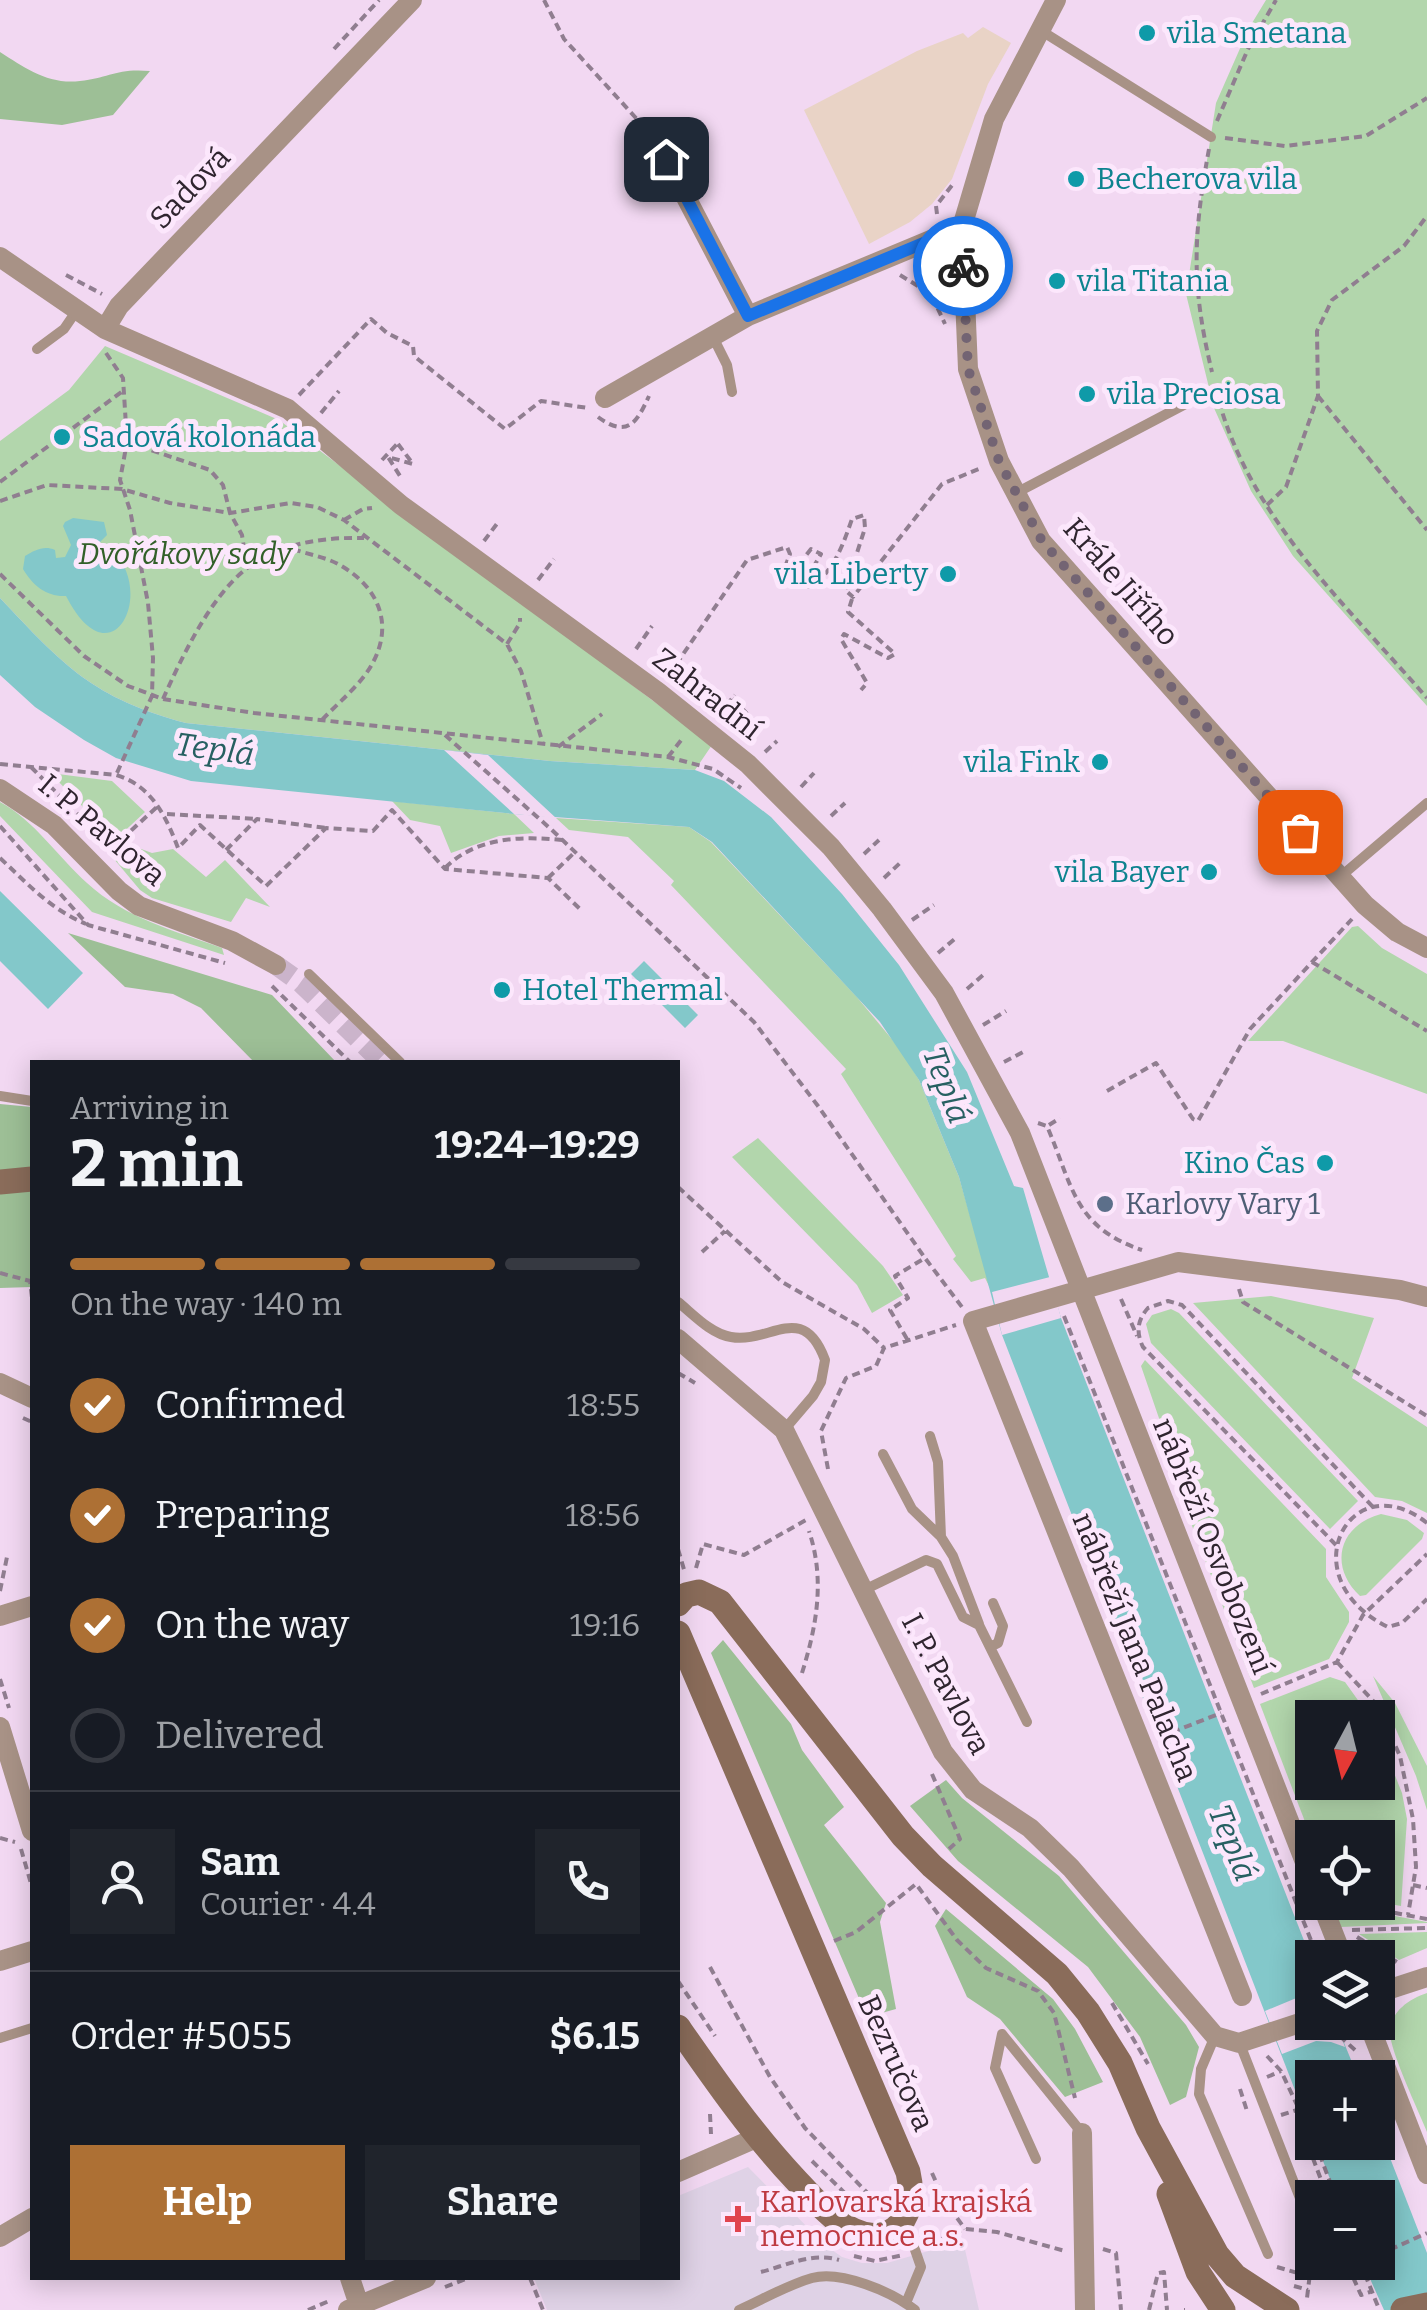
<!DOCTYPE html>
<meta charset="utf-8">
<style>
body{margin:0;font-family:Bitter,serif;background:#20242c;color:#f1f3f6;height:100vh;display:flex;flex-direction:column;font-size:38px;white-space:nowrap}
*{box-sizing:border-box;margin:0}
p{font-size:32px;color:#9ea1a6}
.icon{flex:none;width:55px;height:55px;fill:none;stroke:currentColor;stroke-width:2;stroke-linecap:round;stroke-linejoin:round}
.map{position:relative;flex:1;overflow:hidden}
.drawer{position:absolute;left:30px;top:1060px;width:650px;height:1220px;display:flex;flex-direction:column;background:#171b24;border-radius:0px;box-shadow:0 5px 25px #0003}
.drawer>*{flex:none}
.needle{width:65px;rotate:187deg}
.buttons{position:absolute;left:1295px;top:1700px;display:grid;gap:20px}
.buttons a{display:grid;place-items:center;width:100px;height:100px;border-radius:0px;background:#171b24;box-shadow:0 5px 25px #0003;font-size:50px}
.pin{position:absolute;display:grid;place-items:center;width:85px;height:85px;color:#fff;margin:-42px;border-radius:20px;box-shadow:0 5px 15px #0006}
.courier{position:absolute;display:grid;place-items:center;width:100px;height:100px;margin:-50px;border:8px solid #1a73e8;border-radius:50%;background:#fff;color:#222;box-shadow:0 2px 12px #0007}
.overview em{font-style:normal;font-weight:700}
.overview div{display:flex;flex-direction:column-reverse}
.overview{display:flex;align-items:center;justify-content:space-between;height:170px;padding:0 40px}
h1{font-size:65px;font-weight:700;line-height:75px}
.bar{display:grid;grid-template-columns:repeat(4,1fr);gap:15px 10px;align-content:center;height:120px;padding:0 40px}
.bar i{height:12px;border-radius:8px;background:#363941}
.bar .selected{background:#ad7034}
.bar p{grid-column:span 4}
.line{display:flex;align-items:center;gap:25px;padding:0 40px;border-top:2px solid #363941}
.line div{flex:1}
.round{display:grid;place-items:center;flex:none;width:105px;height:105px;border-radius:0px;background:#20242c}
ol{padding:0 40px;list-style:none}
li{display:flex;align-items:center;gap:30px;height:110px}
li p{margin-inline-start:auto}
li .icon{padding:10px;border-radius:50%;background:#ad7034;color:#fff;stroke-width:4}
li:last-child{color:#9ea1a6}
li i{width:55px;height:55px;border:5px solid #363941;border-radius:50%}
.cta{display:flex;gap:20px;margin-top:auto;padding:20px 40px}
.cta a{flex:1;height:115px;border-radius:0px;background:#ad7034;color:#fff;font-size:40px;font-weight:700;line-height:115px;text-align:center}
.cta a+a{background:#20242c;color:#f1f3f6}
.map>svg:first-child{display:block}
</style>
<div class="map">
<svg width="1427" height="2310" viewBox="0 0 1427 2310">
<rect width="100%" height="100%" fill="#f2d8f2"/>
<path fill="#e9d3c6" d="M983,27l28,16 -23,41 -36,95 -20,25 -22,18 -41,22 -65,-134 113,-59 46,-18 5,5z"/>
<path fill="#dfd2e6" d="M748,2167l77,78 17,12 20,6h25l76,-22 16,69h-432l-13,-32h144v-82z"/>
<path fill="#b2d6ac" d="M1266,0h161v706l-134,-150 -42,-65 -37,-83 -28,-114 30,-191 33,-75z
M105,346l174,74 433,325 -17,25 -145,-9 -364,-38c-93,-25 -122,-57 -186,-125v-157l69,-51z
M58,774l54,7 33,31 -30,28 -60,-62z
M392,801l122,13 20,19 -35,3 -48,17 -11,-27 -30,-6z
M0,802c35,19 58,55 87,81 38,35 88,48 135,65l2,7 -132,-43 -92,-96z
M556,818l133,9 22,15 145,154 44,53 19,31 40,97 33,115 -7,-14 -14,4 -18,-23 3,-3 -115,-182 5,-5 -175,-184 3,-4 -46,-44 -59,-7z
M128,844l24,9 21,-4 33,28 19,-17 45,47 -24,-9 -15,24 -79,-24 -12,-8 -26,-31z
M1358,926l24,22 45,26v120l-144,-53h-35l104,-114z
M758,1138l125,128 20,29 -31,18 -15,-28 -125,-128z
M1271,1296l103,22 -22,60 75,49v86l-25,-12 -27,-4 -182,-194z
M1171,1309l8,4 179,188 -28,28 -179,-186 -5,-19 6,-9z
M1145,1360l181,189v28l23,35v10l-20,37 -75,29 -99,-259 6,-5 -20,-58z
M1381,1514l26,6 17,13 -2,6 -56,56 -6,1c-32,-30 -21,-71 21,-82z
M1373,1676l22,27 32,63v44l-11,-34z
M1330,1677l15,5 25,35 -58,1v64h66v-49l24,60 5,26 -6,87 -23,-4v-64l-66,2 -52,-136z
M1331,1904l96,18v1l-86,4z
M1427,1932v16l-28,12 -40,-26z
M1427,1993v139c-8,-20 -38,-83 -37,-100 1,-21 19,-33 37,-39z"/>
<path fill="#9dbf96" d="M0,52c25,16 49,33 80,29 29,-3 36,-13 70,-10l-37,44 -51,10 -62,-6z
M68,933l204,62 64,67h-82l-53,-54 -28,-14 -48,-7z
M0,1104l32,3v180l-32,1z
M723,1640l68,84 11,26 42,57 -20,18 62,78 -6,19 16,87 -29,8 -156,-364z
M946,1780l16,18 97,78 127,149 13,22 -13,50 -16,8 -30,-68 -52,-70 -130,-106 -48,-55z
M946,1909l107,90 22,30 28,53 -38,15 -65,-78 -33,-22 -32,-71z"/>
<path fill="#83c8ca" d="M73,518l31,4 3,13 -10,10v8l15,-3c45,43 -1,134 -46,46 -19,1 -33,-10 -43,-27l2,-13c10,-6 19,-11 30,-6l1,8 9,-1 6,-12 -8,-19 2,-4z
M0,598c64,68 93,100 186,125l364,38 145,9 29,11 47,36 71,77 57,71 68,107 47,114 9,2 38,130 251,643v61l24,1 22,54 -46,1v56l-310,-799 -43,-158 -40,-97 -39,-58 -168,-180 -23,-15 -175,-13 -323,-33 -75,-23 -32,-18 -49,-33 -35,-32z
M0,891l83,82 -35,36 -48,-48z
M644,961l54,54 -13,13 -54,-54z
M1378,2127l49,126v57h-43l-21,-47 15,-1v-64l-41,-1 -21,-54 62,-1z"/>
<path fill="#f2d8f2" d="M444,750l44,5 68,63 -42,-4z
M1050,1277l11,41 -59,17 -10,-43z
M1312,1985v37l24,1 9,24 -14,-5 -15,-1 -34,13 -17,-43 41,-17z"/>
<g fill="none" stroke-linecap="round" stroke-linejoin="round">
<path stroke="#cbb4cb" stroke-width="20" stroke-dasharray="20 10" stroke-linecap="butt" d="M276,965l25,18 81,79"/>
<path stroke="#907e90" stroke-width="4" stroke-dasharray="8 5" stroke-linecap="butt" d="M544,0l20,39 92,101
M334,49l45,-49
M1217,121l31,-72 28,-49
M1225,138l60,8 81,-10 61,-38
M1209,149c-16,87 -18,136 3,223
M937,214l-1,-8 17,-22
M66,275l36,19
M900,275l31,19 14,30
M106,353l17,25 4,64 -7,38 10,30 18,93 5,55 -1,38 -36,79
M299,395l72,-76 16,14 26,13 1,10 91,73 36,-28 47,7
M1318,396l109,134
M1219,401c32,118 130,207 208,297
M321,413l18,-22
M598,417c30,22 39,5 51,-21
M127,442l83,28 13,15 7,28 12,22 5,33
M398,444l15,20 -25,-7 12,19
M382,460l17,-18
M0,482l124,-92
M0,501l47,-16 75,4 48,14 60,10 61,-10 26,4 27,13 163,124 14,27 22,73
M1267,505l19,-18 32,-91 -1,-65 15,-31 72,-54 23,-30
M344,520l19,-11 9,-1
M484,541l15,-20
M293,549c14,5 32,8 45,15 46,25 58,69 27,111 -13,17 -30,31 -44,46
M0,574l84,82 44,30 35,13 91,14 414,44 45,12 28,19
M538,580l16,-21
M852,599l-4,13 47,42 -7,4 -44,-24 -3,5 26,44 -6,7
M507,644l13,-21v-5
M636,649l16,-23
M669,675l78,-115 40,-13 3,7 -8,21 7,2 22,-28 10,5 -15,26 1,7c25,-9 37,-45 45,-68l12,-4 1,13 -20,62 8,7 89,-113 39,-16
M683,686l5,-3 12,13 19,6 30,20 3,-3 -20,-21
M163,699c18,-40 47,-102 83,-130 32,-26 78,-32 118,-31
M718,715l17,-20
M445,735l108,96 201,191 64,84 107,152
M558,747l44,-33
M765,752l12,-11
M668,757l14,-18
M0,764l116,11c35,10 50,41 62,73l22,-23 66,61 60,-58 47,3 19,-21 53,59 103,9 33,32
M31,767l83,84
M801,787l13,-14
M167,814l90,5
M831,816l14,-13
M0,826l88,99 137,38
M112,848l46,-42
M226,850l31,-31 69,9
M864,854l15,-14
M0,858c28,26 50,51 86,66
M445,868c31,-31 75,-32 117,-28
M548,878l27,-26
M884,878l16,-15
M912,920l22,-15
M938,953l19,-16
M1312,962l115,69
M272,986l78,76
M967,989l16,-14
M983,1025l23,-14
M1004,1062l23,-12
M1107,1091l49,-28 37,56 5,2 52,-92 102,-110
M1038,1123l9,3c26,61 27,101 95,124
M1049,1125l11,-7
M678,1187l104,95 82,47 20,19
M702,1252l23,-21
M0,1273l30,8 2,17
M1239,1289l4,13 184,114
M1121,1299l16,37
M1064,1316l254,642
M907,1339l-17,-29 18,-12 -13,-22 30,-18 37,49
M678,1373l17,10
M23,1418l9,4
M828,1469l-7,-38 25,-53 30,-12 8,-18 72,-23
M1427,1523c-77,-61 -139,55 -39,104l14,-4 25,-24
M1336,1545l-193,-198c-7,-14 -6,-27 5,-39l20,-7 14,4 191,202
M678,1549l7,24
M696,1568l7,-24 41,11 62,-35
M0,1591l7,-34
M1337,1662l39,42 24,52 13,63 3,48 -8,48
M802,1673c15,-48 23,-94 7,-142
M0,1679l9,29
M1261,1694l76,-32 26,-47 64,-61
M1160,1737l61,-24
M932,1774l28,65 -11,10
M0,1838l15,4
M21,1849l11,38
M1413,1885l14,3
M1343,1903l84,16
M1352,1930l75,-2
M1357,1937l43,27
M834,1941l22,-9 60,-48 41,56 29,28 52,23 16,22 21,85
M710,1967l60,110 35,51 73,76
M678,1981l37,55
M1112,2003l36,61
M1337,2022l5,16
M1326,2035l16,3 14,13
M1267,2056l14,15 31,66
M1267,2077l14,-6
M1240,2089l7,22
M1300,2109l-2,10 30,79
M710,2114l1,20
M1281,2115l19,-6
M1315,2142l21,56
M812,2161l44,43 18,2 12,-9
M932,2173l12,27 21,29
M1300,2240l11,25 -4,33
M930,2244l35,-15 32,3 68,19
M1103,2249l13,4 5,57
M1378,2255l49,-22
M854,2256l21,5 28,-6
M1360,2262l19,47
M1348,2266l13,29 9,-3
M1277,2267l34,10
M1344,2268l14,-6
M761,2272c26,-7 52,-20 78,-12
M530,2278l13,32
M1294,2286l14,4
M445,2287l23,-9
M308,2310l21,-9
M1149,2310l9,-37 6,-1 3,38
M1184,2310h1"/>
<path stroke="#a89286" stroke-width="10" d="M1040,30l171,107
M713,337l14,28 5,27
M37,349l27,-20 13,-19
M1016,493l200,-105
M1340,877l87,-74
M309,974l91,88
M0,1096l32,5
M678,1302c15,12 33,32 53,35 39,7 72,-37 94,23l-4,22 -8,14 -29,34
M930,1436l8,26 3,75 12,19 26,68
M883,1454l29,55 28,27
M864,1590l62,-30 11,4 26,53 16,8 48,97
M990,1647l8,-4 5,-17 -10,-23
M1215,2036l-14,33 -2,25 69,160
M0,2038l32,-10
M1240,2044l72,185
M1036,2159l-41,-91 7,-34 80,99
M905,2221l16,46 -15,36
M1326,2262l1,4
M739,2310c23,-10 48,-25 73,-32 29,-8 80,14 103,32"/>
<path stroke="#a89286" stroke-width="20" d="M1056,0l-62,119 -32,108 6,142 31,92 42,80 324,364 32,27 30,16
M666,159l82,157
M0,257l105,72 183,80 113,96 257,187 90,72 83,83 51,62 62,84 76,140 292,747
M105,329l14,-23 293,-306
M605,398l143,-82 214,-89
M0,789l54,36 65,66 20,15 93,35 44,24
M678,1339l106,91 159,322 30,38 57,38 41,40 144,168 24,7 73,-24
M0,1383l32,15
M0,1616l32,-10
M0,1727l32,104
M1321,1902l22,56
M0,1961l32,-10
M1378,1993l49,-16
M1242,1996l-269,-675 205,-59 222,28 27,7
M1368,2022l59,152
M1082,2133l3,177
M678,2172l78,-34
M0,2237l32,-19
M350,2278l9,27
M348,2310l78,-32"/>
<path stroke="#8a6c5a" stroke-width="25" d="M0,1182l32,-3
M678,1604l8,-9 13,-3 21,10 183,234 29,30 125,108 31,38 32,51 28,65 69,127 18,21 52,34
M678,1633l230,539c12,51 -23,83 -69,50 -16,-12 -30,-28 -44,-43 -44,-47 -80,-99 -117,-152
M1169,2194l29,78 25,38
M1403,2310l24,-5"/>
</g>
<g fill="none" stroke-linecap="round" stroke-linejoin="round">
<path stroke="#736473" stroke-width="10" stroke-dasharray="0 18" d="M963,266l5,103 31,92 43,80 258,291"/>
<path stroke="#1a73e8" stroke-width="12" d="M666,159l82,157 214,-89 1,39"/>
</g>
<g fill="#0f9aa8" stroke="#fce7fc" stroke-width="4">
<circle cx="1147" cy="33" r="10"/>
<circle cx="1076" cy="179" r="10"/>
<circle cx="1057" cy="281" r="10"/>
<circle cx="1087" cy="394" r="10"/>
<circle cx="62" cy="437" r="10"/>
<circle cx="948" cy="574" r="10"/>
<circle cx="1100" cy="762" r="10"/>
<circle cx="1209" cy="872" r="10"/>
<circle cx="502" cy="990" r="10"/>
<circle cx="1325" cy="1163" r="10"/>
</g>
<circle fill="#5c6f8a" stroke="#fce7fc" stroke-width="4" cx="1105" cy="1204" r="10"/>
<path fill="#e0444e" stroke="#fce7fc" stroke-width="4" d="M733 2204h10v10h10v10h-10v10h-10v-10h-10v-10h10z"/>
<g text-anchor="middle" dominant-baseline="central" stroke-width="10" stroke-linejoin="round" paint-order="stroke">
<g font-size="30" fill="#0d838f" stroke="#fce7fc" text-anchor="start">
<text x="1167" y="33">vila Smetana</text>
<text x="1096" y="179">Becherova vila</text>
<text x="1077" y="281">vila Titania</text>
<text x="1107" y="394">vila Preciosa</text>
<text x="82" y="437">Sadová kolonáda</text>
<text x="928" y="574" text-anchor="end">vila Liberty</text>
<text x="1080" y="762" text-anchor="end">vila Fink</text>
<text x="1189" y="872" text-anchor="end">vila Bayer</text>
<text x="522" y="990">Hotel Thermal</text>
<text x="1305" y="1163" text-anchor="end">Kino Čas</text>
</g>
<g font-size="30" fill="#2f252f" stroke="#fce7fc">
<text transform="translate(190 188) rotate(-46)">Sadová</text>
<text transform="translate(1121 582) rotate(49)">Krále Jiřího</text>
<text transform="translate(707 694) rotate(38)">Zahradní</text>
<text transform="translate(102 830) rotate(40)">I. P. Pavlova</text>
<text transform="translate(1213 1546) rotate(68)">nábřeží Osvobození</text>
<text transform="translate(1135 1647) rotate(68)">nábřeží Jana Palacha</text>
<text transform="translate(946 1684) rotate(62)">I. P. Pavlova</text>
<text transform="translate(896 2063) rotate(66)">Bezručova</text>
</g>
<g font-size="30" font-style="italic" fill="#326029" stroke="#fce7fc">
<text x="185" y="554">Dvořákovy sady</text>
</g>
<g font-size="30" fill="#4e5e75" stroke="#fce7fc" text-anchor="start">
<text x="1125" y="1204">Karlovy Vary 1</text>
</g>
<g font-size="30" fill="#be3a42" stroke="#fce7fc" text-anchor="start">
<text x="760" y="2202">Karlovarská krajská<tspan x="760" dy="34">nemocnice a.s.</tspan></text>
</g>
<g font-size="32" font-style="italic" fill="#276062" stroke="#fce7fc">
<text transform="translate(215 749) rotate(8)">Teplá</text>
<text transform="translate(947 1085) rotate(69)">Teplá</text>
<text transform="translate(1233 1843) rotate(68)">Teplá</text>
</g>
</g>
</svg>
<div class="buttons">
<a><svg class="needle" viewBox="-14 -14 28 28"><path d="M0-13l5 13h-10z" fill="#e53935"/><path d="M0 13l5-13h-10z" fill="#9ea1a6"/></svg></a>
<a><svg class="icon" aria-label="locate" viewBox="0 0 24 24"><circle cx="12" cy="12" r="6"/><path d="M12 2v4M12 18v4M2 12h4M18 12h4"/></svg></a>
<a><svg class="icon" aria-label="layers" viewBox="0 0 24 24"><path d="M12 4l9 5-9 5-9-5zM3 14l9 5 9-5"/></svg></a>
<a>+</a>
<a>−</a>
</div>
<div class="pin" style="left:1300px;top:832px;background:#ea580c"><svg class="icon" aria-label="bag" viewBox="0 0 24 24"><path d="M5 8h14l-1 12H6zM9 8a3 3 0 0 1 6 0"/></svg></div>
<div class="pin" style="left:666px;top:159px;background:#1f2937"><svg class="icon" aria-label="home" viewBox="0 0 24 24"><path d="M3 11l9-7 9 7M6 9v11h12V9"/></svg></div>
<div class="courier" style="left:963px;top:266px"><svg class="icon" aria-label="bike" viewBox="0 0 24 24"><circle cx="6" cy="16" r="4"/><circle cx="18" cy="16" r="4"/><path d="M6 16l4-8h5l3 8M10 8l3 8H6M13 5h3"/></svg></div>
<section class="drawer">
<div class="overview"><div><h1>2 min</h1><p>Arriving in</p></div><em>19:24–19:29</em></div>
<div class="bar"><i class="selected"></i><i class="selected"></i><i class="selected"></i><i></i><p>On the way · 140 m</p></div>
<ol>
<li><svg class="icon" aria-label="check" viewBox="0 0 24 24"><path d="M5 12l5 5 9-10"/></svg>Confirmed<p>18:55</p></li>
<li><svg class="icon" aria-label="check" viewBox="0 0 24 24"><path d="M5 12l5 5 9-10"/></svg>Preparing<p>18:56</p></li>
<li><svg class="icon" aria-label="check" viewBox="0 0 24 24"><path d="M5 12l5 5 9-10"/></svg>On the way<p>19:16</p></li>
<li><i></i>Delivered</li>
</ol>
<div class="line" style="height:180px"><a class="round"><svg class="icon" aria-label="person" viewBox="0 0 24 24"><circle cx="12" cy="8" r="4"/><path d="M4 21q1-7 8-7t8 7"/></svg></a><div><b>Sam</b><p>Courier · 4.4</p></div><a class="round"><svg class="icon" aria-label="phone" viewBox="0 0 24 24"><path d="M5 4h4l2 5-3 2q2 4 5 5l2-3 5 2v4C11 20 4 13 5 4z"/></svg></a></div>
<div class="line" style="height:130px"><div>Order #5055</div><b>$6.15</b></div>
<div class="cta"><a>Help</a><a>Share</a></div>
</section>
</div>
